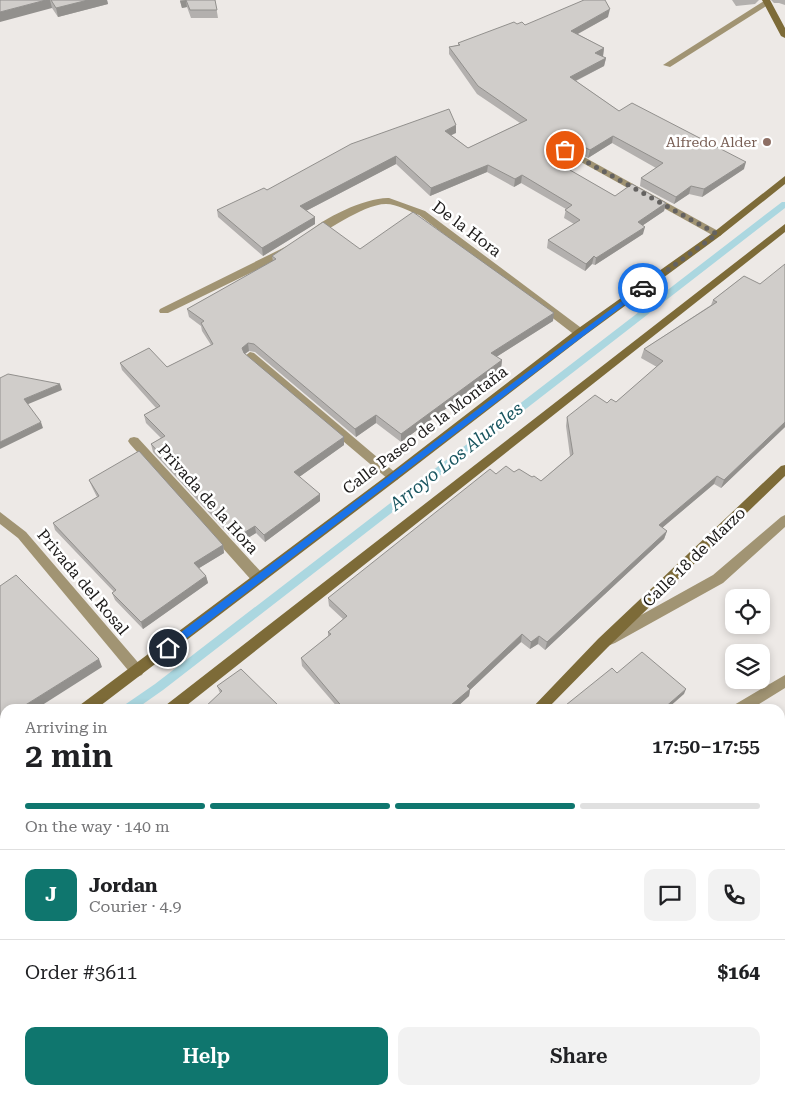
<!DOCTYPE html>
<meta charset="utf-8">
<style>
body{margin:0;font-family:"Roboto Serif",serif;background:#f2f2f2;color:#202124;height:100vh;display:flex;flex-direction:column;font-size:19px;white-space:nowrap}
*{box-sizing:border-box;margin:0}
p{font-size:16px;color:#757577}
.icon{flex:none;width:28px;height:28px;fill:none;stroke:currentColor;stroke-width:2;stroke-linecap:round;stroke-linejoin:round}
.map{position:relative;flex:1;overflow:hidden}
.side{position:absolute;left:0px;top:704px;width:785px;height:391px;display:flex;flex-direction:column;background:#fff;border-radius:15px 15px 0 0;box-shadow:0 2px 8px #0003}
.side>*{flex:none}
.buttons{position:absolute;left:725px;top:589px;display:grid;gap:10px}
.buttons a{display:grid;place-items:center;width:45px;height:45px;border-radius:10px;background:#fff;box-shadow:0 2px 8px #0003;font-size:25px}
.pin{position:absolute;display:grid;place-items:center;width:42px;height:42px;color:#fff;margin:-21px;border:2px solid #fff;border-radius:50%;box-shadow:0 1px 5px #0007}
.courier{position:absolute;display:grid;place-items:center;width:50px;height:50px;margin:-25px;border:4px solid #1a73e8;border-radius:50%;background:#fff;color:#222;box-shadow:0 1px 6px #0007}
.headline em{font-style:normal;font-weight:600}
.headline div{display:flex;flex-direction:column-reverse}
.headline{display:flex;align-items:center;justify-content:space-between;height:85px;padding:0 25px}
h1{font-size:32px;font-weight:600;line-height:38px}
.bar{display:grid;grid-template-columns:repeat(4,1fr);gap:8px 5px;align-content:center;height:60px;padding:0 25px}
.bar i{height:6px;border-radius:4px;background:#e0e0e0}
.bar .on{background:#0f766e}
.bar p{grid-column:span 4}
.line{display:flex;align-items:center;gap:12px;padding:0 25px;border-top:1px solid #e0e0e0}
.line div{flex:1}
.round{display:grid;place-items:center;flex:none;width:52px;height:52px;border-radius:10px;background:#f2f2f2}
.primary-button{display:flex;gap:10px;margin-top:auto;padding:10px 25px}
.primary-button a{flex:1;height:58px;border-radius:10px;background:#0f766e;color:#fff;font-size:20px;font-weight:600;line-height:58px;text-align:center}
.primary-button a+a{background:#f2f2f2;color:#202124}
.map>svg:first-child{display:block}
</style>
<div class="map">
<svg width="785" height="1094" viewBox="0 0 785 1094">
<rect width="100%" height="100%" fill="#ede9e6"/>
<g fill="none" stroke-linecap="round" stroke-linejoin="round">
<path fill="#abd7e0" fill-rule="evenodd" d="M782,202h3v6l-622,482 -27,19h-14l1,-3 32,-22z
M5,789v11l-5,2v-11z"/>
<path fill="#a19473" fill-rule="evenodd" d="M764,1l7,2 -101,64 -7,-2z
M566,147l154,85 2,2 -2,2h-6l-151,-84v-4z
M389,198l36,13 159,119 1,3 -1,3h-8l-157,-121c-11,-4 -22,-11 -33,-11 -26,0 -66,35 -77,32l-2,-2c15,-16 60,-37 82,-36z
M287,246l4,1v4l-24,14 -99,48h-8l-1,-2 1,-2z
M250,352l4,1 143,121 2,3 -2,3h-8l-143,-121 -1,-3z
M134,437l4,1 125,136 1,4 -1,4 -5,1 -5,-1 -123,-138 -2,-3 2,-3z
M0,512l26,20 116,135 2,4 -2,4 -5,2 -5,-2 -114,-137 -18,-14z
M785,515v12l-62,56 -108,60 -5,2 -5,-2 -2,-4 2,-4 108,-60 68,-58z
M785,675v13l-34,21h-19l2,-4z"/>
<path fill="#7d6b38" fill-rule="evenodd" d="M762,0h8l15,28v10l-4,-2z
M785,176v8l-65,52 -136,100 -187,144 -301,229h-18l2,-4 309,-231 187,-144 138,-98z
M785,224v8l-603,477h-18l2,-4z
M785,465v11l-177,171 -61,62h-16l67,-70 183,-173z
M5,754v16l-5,2v-16z
M5,816v15l-5,2v-15z
M69,1090h21l-2,4h-21z"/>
</g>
<path fill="#b3b0ae" d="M0,0h107l1,4 -50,13 -6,-9z
M180,0h35l3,18h-27l-4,-11 -5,1z
M732,0h27l-4,4 -19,2z
M771,0h14v5l-6,-2h-5z
M608,17l-30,17 26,14 -1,8h-1l4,2 -2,8 -28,15 43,30 125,58 -42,28 -13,-3 -15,10 -34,-18 1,-8 15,-10 -44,-25 -24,15 -22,-13 -4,1 17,17 -10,7 46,26 51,7 -2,8 -21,14v9l-48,31 -3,-1 -7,7 -38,-23 1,-8 26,-16 -10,-6 2,-9 -45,-26 -7,4 -27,-15 -57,24 -34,-32 -90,47 9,6v7l-52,32 -45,-39 -1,-7 50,-20 189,-57 -5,2 17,13 52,-25 -43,-29 -28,-40v-7l9,-2v-2l59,-19 8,1z
M360,249l193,72 -57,36 6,3 -1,8 -100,74 -25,-19 -20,14 -101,-85 -6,-1 -4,3 99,91 -45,32 21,24 -55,41 -9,-9 -18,11 -85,-92 -2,-8 10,-6 -15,-15 -2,-8 12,-7 -34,-38 -2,-7 47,4 44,-22 -9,-14 -1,-5 -12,-9 -2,-8 86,-48 -1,-5z
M744,276l41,151 -64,61 -7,-4 -52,44 5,3 -3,8 -119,111 -7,-6 -8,5 -9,-7 -51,48 -1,6 -14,12 1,1h-117l-37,-43 -1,-8 27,-21v-5l15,-13 -14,-13 -1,-8 168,-124 18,-2 27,9 29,-25 -4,-30 1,-9 40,-14 9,-1 41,-35 -16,-9 3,-9 67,-44 2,-5z
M89,480l134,65 1,8 -25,15 7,8 2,7 -65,46 -28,-29 -3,-7 2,-1 -59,-62 -2,-7 44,-26 -5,-10z
M217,686l65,23 -62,-16z
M780,724l5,3v96l-5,-5z
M753,1090h22l-9,4h-10z"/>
<path fill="#92908d" d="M46,0h4l2,8 -52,14v-10z
M88,0h19l1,4 -50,13 -2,-9z
M186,0l1,7 -5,1 -2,-7z
M610,9l-2,8 -38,21 1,-7z
M604,48l-1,8 -9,4 1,-7z
M606,58l-2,8 -35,18 1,-7z
M456,125v8l-11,5v-7z
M613,136l-1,7 -24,15 2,-8z
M567,138l-1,7 -5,1 1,-7z
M396,156v8l-96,50v-8z
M580,156l-1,7 -17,11 1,-8z
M746,162l-2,7 -42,28 2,-8z
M488,165l-1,7 -57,24 1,-8z
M522,175l-1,8 -7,4 1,-8z
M691,186l-2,8 -15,10 2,-7z
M666,203l-2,8 -28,19 2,-8z
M315,217v7l-52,32 -1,-8z
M645,227l-2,7 -48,31 1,-7z
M594,256l-2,8 -7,7 1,-7z
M554,313l-1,8 -63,40 1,-8z
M248,343l1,8 -6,4 -1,-7z
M502,360l-1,8 -100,74v-8z
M60,384l2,6 -36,15 -2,-6z
M376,415v8l-20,14 -1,-8z
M41,422l2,6 -43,21v-7z
M785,422v5l-64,61 3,-8z
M344,437v8l-49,35 -1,-8z
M717,476l-3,8 -58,49 3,-8z
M320,494v7l-55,41 -1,-7z
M255,526l1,7 -18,11 -1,-7z
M667,531l-3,8 -119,111 2,-8z
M223,545l1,8 -28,17 -2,-7z
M206,576l2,7 -65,46 -2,-7z
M522,634l-1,8 -51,48 -1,6 -14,13 -4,-4 16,-19z
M539,636l-1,8 -8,5 1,-7z
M99,659l3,8 -66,42h-17z
M686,689l-2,5 -17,15h-4z
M5,718v7l-3,-5z
M5,1020v6l-5,3v-6z
M424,1090h5l-7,4h-4z"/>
<path fill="#d0cdca" stroke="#92908d" d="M0,0h46l-46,12z
M51,0h37l-32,8z
M186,0h29l2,10h-27z
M584,0h21l5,9 -39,22 33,17 -9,5 11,5 -36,19 49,34 13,-8 114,59 -42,27 -13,-3 -15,11 -35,-19 22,-15 -50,-27 -23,14 -23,-12 -5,1v7l18,10 -17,10 52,30 17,-12 34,19 -28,19 7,5 -49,31 -2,-2 -8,8 -38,-24 32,-20 -15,-10 7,-5 -50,-30 -7,4 -27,-14 -57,23 -35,-32 -96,50 15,11 -53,31 -45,-38 47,-22 3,2 84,-46 98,-35 7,16 -11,6 23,17 59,-28 -49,-34 -29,-39 11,-2 -2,-2 56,-21 3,2 5,-2 3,3z
M413,212l141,101 -63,40 11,7 -101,74 -25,-19 -21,14 -101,-85 -6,-1 -6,5 2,5 100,84 -50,35 26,22 -56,41 -9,-9 -18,11 -86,-93 14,-8 -21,-21 16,-9 -40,-43 29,-15 18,19 46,-23 -12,-21 3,-2 -17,-12 89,-50 -4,-3 51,-34 37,27z
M785,264v158l-61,58 -7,-4 -58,49 8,6 -120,111 -8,-6 -8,6 -9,-8 -55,52 3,3 -19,16 5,4h-112l-43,-51 30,-24 -3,-2 19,-16 -19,-18 162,-129 6,5 10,-8 8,6 5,-3 13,8 2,-1 7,5 32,-27 -6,-37 28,-22 12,8 4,-4 5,3 47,-41 -19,-12 73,-47 -4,-2 31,-24 16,8z
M8,374l52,10 -36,15 17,23 -41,20v-64z
M139,451l84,94 -29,18 12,13 -65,46 -29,-29 4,-3 -63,-67 46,-27 -10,-16z
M16,575l83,84 -80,50h-14v9l-3,2 -2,-3v-131z
M642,652l44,37 -23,20h-102l51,-41 5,5z
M241,669l41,40h-79l19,-18 -5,-5z
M780,724l5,3v86l-5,-4z
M5,835v16l-5,-8v-5z
M5,858v10l-5,-7z
M5,869v69l-5,-13v-53z
M5,961v59l-5,3v-59z
M785,1015v69l-5,2v-69z
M135,1090h289l-6,4h-290z
M758,1090h14l-9,4h-3z"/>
<path fill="#1a73e8" d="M643,285l2,1v3l-474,361h-7v-5z"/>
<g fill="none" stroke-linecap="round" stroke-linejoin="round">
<path stroke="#646260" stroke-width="5" stroke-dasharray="0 9" d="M565,150l152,84 -74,54"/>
</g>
<circle fill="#8d6e63" stroke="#fff" stroke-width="2" cx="767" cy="142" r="5"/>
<g text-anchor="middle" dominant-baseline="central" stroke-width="5" stroke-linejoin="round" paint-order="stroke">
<g font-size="14" fill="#785e54" stroke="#fff" text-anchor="end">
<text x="757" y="142">Alfredo Alder</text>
</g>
<g font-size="16" fill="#1b1918" stroke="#fff">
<text transform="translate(467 229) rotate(37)">De la Hora</text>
<text transform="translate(425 430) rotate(-37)">Calle Paseo de la Montaña</text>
<text transform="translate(208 499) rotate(48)">Privada de la Hora</text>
<text transform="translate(694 557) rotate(-44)">Calle 18 de Marzo</text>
<text transform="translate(83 582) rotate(50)">Privada del Rosal</text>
</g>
<g font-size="18" font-style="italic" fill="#1a5660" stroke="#fff">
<text transform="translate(456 456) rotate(-38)">Arroyo Los Alureles</text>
</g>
</g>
</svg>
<div class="buttons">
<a><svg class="icon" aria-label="locate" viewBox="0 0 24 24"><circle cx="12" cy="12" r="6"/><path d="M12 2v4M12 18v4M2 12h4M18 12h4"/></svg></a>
<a><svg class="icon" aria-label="layers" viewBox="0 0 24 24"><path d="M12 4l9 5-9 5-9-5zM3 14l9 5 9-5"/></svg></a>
</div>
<div class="pin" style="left:565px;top:150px;background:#ea580c"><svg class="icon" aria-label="bag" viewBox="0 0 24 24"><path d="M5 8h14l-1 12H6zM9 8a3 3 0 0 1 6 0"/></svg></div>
<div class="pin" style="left:168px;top:648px;background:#1f2937"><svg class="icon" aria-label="home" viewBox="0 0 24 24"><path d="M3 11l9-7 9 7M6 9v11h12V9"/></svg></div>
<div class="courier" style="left:643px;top:288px"><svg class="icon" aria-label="car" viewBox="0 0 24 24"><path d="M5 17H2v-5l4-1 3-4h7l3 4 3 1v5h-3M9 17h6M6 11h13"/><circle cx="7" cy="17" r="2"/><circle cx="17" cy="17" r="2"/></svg></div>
<section class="side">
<div class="headline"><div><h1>2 min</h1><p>Arriving in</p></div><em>17:50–17:55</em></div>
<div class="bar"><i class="on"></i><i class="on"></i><i class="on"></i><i></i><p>On the way · 140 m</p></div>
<div class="line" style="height:90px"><b class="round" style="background:#0f766e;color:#fff">J</b><div><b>Jordan</b><p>Courier · 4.9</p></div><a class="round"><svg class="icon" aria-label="chat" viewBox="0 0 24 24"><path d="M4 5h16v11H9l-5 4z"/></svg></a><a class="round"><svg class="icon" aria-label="phone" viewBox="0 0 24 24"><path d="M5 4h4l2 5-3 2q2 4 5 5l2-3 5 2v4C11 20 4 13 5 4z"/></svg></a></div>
<div class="line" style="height:65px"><div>Order #3611</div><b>$164</b></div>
<div class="primary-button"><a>Help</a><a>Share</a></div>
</section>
</div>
